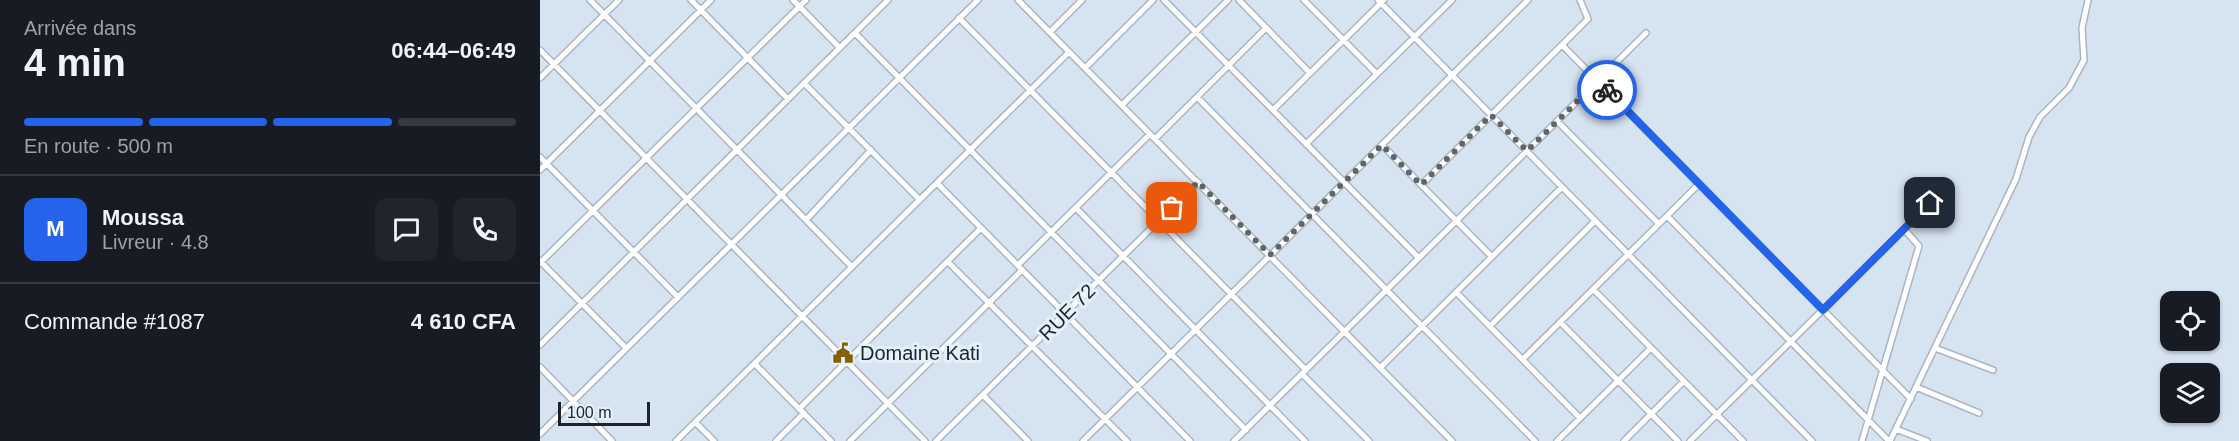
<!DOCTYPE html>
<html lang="fr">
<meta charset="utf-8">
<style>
body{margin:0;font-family:Helvetica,sans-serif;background:#20242c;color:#f1f3f6;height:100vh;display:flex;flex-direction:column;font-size:22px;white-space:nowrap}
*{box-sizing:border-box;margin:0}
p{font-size:20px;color:#9ea1a6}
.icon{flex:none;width:33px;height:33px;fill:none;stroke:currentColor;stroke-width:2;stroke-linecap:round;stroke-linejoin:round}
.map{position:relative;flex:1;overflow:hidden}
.panel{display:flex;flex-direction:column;background:#171b24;width:540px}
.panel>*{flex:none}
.tools{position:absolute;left:1620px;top:291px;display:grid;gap:12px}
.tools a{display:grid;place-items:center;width:60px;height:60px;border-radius:12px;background:#171b24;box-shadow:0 2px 4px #0004;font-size:30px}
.scale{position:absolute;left:18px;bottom:15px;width:92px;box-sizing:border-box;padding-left:6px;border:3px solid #1e2327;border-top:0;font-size:16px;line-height:21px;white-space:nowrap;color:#1e2327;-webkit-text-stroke:4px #e3f1fd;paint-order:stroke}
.pin{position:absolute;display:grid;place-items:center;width:51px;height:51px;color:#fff;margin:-26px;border-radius:12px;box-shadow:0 3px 9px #0006}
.courier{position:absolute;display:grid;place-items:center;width:60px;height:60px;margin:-30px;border:4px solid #2563eb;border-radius:50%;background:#fff;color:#222;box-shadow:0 2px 8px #0007}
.head em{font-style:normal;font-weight:700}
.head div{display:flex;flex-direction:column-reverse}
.head{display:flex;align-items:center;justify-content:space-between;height:102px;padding:0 24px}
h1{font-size:39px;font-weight:700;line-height:45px}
.bar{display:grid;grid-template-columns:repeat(4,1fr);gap:9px 6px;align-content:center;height:72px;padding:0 24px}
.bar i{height:8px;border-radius:4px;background:#363941}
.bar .current{background:#2563eb}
.bar p{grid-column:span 4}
.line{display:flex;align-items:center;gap:15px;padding:0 24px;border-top:2px solid #363941}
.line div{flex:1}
.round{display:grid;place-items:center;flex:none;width:63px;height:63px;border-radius:12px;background:#20242c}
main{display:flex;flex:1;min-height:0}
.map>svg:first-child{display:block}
</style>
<main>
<section class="panel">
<div class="head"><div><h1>4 min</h1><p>Arrivée dans</p></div><em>06:44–06:49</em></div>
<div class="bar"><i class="current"></i><i class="current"></i><i class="current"></i><i></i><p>En route · 500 m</p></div>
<div class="line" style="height:108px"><b class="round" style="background:#2563eb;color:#fff">M</b><div><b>Moussa</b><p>Livreur · 4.8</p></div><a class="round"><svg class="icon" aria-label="chat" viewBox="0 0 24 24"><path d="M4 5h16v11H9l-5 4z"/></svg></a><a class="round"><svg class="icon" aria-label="phone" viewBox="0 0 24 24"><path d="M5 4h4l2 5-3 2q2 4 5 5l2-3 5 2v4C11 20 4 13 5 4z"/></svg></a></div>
<div class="line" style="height:78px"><div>Commande #1087</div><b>4 610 CFA</b></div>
</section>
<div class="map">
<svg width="1699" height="441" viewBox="0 0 1699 441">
<rect width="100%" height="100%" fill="#d6e3f0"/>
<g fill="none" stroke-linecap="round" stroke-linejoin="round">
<g stroke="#a9b6c2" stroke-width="8">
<path id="minor" d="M50,0l262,267
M151,0l97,99
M253,0l47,48
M478,0l434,441
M624,0l255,258
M699,0l71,73
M764,0l73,74
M838,0l434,441
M419,18l347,352
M510,32l32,-32
M315,33l391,397
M1022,45l349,354
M0,50l385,391
M545,68l68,-68
M0,78l79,-78
M264,83l116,117
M657,97l338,344
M582,105l106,-105
M733,110l111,-110
M1017,121l102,103
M615,139l111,-111
M766,144l146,-144
M842,145l110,112
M0,157l138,140
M0,170l171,-170
M397,183l253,258
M881,185l167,-166 -8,-19
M536,208l229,233
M1127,216l222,225
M266,220l65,-70
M0,261l86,87
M408,262l179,179
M0,263l266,-263
M478,265l132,-131
M1053,289l150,152
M916,292l124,126
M1020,322l118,119
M950,326l105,-105
M0,345l348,-345
M1395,348l58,22
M983,359l176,-175
M215,364l76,77
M0,367l72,74
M840,368l182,-181
M762,374l67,67
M1376,387l63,26
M443,395l45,46
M259,409l182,-181
M155,422l19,19
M1356,429l31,12
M0,434l438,-434
M136,441l393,-389
M236,441l28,-28
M310,441l172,-171
M396,441l262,-259
M543,441l445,-441
M694,441l412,-408
M1017,441l94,-93
M1084,441l60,-60
M1150,441l254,-251
M1322,441l57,-195 -15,-17
M1350,441l126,-262 13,-42 11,-20 29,-29 15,-28 -2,-32 6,-28"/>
</g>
<use href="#minor" stroke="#fff" stroke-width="5"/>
</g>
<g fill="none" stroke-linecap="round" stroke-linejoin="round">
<path stroke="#5e666d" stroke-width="6" stroke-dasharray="0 10.8" d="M632,208l26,-26 72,73 112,-110 39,40 70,-70 36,36 71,-70 9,9"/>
<path stroke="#2563eb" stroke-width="8" d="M1067,90l216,220 107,-107"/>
</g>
<defs>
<g id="civic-bare" transform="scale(1.62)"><path d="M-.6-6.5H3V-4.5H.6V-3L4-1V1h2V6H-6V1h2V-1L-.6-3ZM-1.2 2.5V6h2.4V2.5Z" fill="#885f00" stroke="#e3f1fd" stroke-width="2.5" paint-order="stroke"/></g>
</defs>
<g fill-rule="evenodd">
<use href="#civic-bare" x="303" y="353"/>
</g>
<g text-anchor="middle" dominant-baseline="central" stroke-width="6" stroke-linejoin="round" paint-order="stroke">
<g font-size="20" fill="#1e2327" stroke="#e3f1fd">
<text transform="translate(527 312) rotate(-45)">RUE 72</text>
</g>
<g font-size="20" fill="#1e2327" stroke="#e3f1fd" text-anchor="start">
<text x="320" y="353">Domaine Kati</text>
</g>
</g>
</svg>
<div class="tools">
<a><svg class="icon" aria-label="locate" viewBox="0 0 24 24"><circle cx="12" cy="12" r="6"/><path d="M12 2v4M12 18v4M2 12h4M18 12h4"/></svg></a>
<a><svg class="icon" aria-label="layers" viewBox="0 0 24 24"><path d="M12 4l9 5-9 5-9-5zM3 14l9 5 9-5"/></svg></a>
</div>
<div class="scale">100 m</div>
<div class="pin" style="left:632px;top:208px;background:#ea580c"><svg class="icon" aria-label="bag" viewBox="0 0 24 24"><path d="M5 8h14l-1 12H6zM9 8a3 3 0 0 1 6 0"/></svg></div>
<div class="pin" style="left:1390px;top:203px;background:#1f2937"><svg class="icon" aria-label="home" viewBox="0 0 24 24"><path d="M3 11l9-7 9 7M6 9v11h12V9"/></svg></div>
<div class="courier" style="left:1067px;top:90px"><svg class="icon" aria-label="bike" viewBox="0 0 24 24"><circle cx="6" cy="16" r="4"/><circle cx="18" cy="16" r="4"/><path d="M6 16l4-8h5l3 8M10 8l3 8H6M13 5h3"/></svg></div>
</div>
</main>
